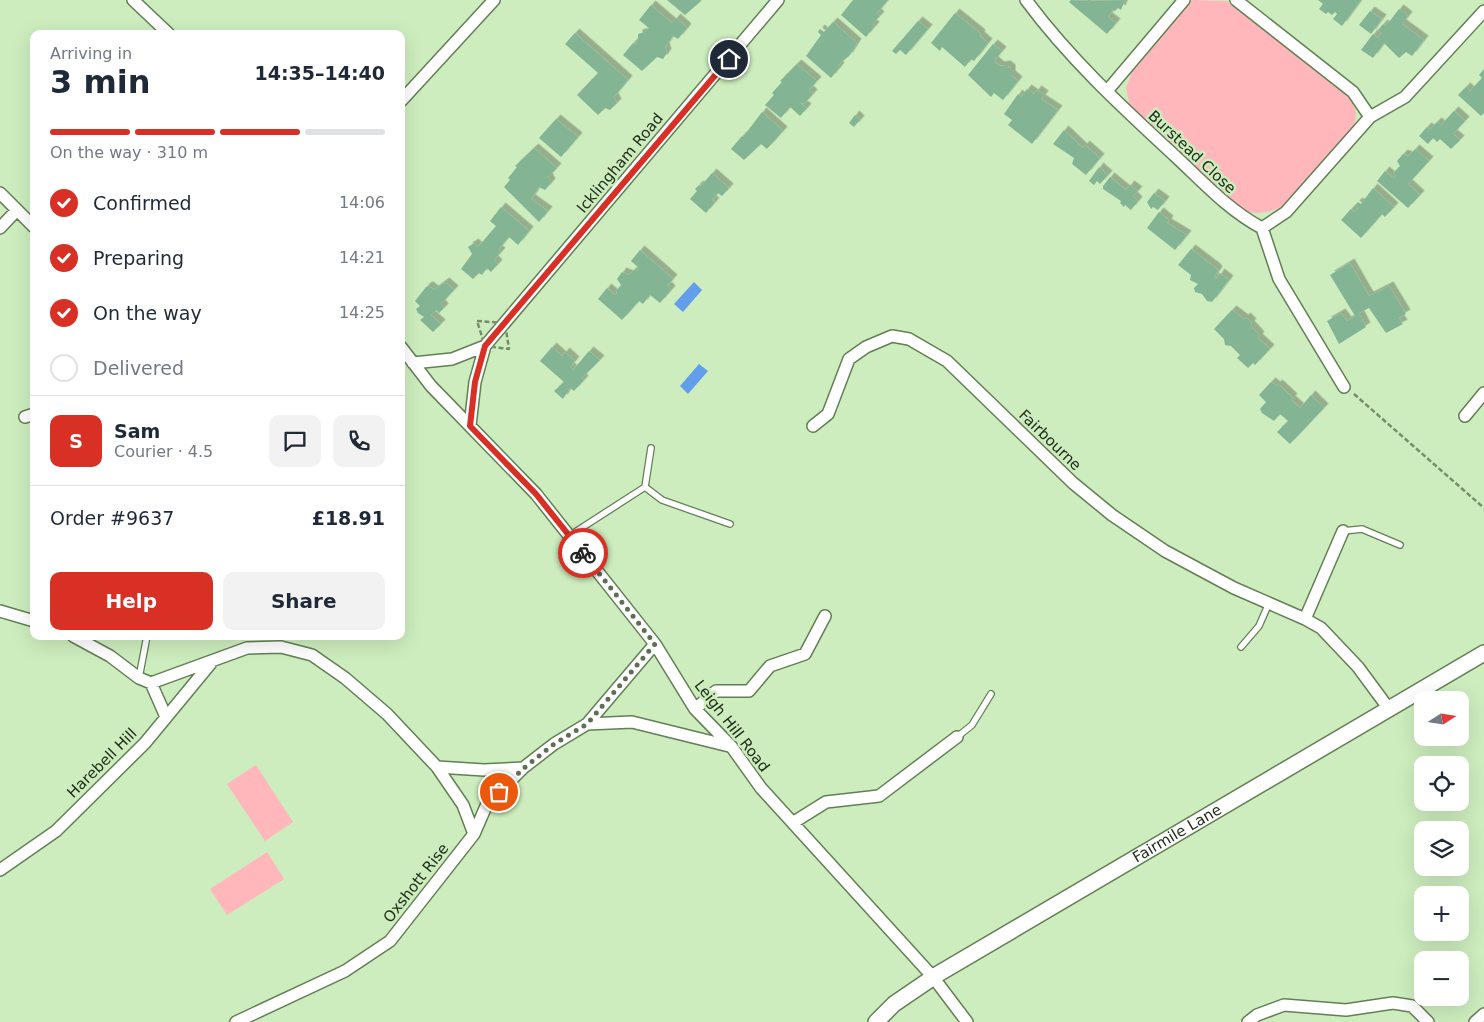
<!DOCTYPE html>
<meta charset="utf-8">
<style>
body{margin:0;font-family:"DejaVu Sans",sans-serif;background:#f2f2f3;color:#1f2937;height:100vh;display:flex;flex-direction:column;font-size:19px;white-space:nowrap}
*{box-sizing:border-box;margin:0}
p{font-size:16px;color:#747a83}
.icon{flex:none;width:28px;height:28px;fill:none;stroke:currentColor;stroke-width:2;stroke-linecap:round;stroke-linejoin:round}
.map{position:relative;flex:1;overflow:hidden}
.side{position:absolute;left:30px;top:30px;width:375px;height:610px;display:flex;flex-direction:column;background:#fff;border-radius:10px;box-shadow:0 5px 20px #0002}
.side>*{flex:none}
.needle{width:32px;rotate:78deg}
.buttons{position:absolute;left:1414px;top:691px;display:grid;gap:10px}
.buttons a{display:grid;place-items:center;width:55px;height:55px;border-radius:10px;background:#fff;box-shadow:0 5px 20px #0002;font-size:25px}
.pin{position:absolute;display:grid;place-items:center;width:42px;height:42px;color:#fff;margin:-21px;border:2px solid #fff;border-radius:50%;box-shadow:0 1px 5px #0007}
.courier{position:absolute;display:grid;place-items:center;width:50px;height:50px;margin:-25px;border:4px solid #d93025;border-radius:50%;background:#fff;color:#222;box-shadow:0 1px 6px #0007}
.headline em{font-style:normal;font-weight:800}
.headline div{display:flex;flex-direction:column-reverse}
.headline{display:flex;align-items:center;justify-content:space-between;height:85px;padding:0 20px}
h1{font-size:32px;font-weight:800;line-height:38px}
.bar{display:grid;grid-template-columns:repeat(4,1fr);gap:8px 5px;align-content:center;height:60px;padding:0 20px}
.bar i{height:6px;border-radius:4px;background:#e0e1e3}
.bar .on{background:#d93025}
.bar p{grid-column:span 4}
.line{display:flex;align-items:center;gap:12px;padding:0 20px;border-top:1px solid #e0e1e3}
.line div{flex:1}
.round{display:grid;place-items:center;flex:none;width:52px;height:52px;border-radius:10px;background:#f2f2f3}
ol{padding:0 20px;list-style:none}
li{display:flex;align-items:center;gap:15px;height:55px}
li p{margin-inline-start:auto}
li .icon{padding:5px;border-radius:50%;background:#d93025;color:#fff;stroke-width:4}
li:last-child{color:#747a83}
li i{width:28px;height:28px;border:2px solid #e0e1e3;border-radius:50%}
.action{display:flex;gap:10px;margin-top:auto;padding:10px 20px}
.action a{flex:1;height:58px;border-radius:10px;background:#d93025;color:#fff;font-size:20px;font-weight:800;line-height:58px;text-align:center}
.action a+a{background:#f2f2f3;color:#1f2937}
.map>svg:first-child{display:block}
</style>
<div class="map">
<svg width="1484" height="1022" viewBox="0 0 1484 1022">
<defs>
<filter id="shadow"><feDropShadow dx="4.5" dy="-4.5" stdDeviation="0" flood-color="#0004"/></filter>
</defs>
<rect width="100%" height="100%" fill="#cdedbe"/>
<path fill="#ffb7bb" d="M1193,0l34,1 116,89c13,14 17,25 8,42l-65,72c-11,7 -23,11 -36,8 -20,-6 -106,-87 -120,-106l-4,-18 7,-19 51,-64z
M256,765l37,57 -28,19 -38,-57z
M267,852l17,27 -57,36 -17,-26z"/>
<path fill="#639eeb" d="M694,282l8,8 -19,22 -9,-8z
M699,364l9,7 -20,23 -8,-8z"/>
<path fill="#83b594" filter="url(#shadow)" d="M667,0h33l1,1 -16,14z
M853,0h35l-11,13 3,3 -8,8 3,2 -9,11 -25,-22z
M1071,0l18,1 36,-1 -4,10 -3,-2 -3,3 -2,-1 -5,7 8,6 -9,11 -38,-32z
M1318,0h43l-19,26 -9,-7 4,-5 -2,-2 -3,3 -4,-3 -2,2 -7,-5 4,-5z
M651,5l21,18 4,-5 11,10 -9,11 -5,-3 -8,11 2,6 -4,6 -6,-2 -15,14 -19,-16 10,-12 2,2 3,-4v-7l7,-2 4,-4 -10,-8z
M1399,9l9,7 -6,8 22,16 -12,16 -6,-4 -7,6 -15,-15 -11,15 -12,-8 12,-16 5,4 3,-5 -3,-3 5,-6 3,2z
M1370,11l12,8 -11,15 -12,-9z
M955,13l26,21 -1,2 8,7 -14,18 -3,-2 -6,8 -23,-20 -2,4 -9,-8z
M918,21l10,8 -22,26 -6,-5 -4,4 -4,-3z
M833,22l24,21 -8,13 -11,9 2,2 -9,11 -25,-22 15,-21 -3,-3 2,-3 4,3z
M575,33l53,47 -14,17 3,6 -7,7 -5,-2 -7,7 -21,-20 21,-22 -33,-29z
M993,44l9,7 -8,10 6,5 6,-1 5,4v6l7,6 -15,19 -9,-7 -3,4 -23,-22z
M797,64l20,17 -8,9 4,4 -9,10 -5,-2 8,6 -7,8 -10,-9 -9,11 -16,-13 9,-10 -2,-2 10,-11 -2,-1z
M1484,69v44l-3,3 -23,-21 8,-8 4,4 12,-13 -3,-3z
M1027,89l7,5 3,-4 7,5 -3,4 17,11 -26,34 -24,-19 4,-5 -8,-6 14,-20 3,3z
M1454,111l11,10 -12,13 7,6 -9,9 -11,-10 -3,3 -4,-4 -5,6 -9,-8 8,-9 3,2 7,-7 4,3z
M762,112l21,19 -16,18 -6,-5 -17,16 -13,-11 11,-13 1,1z
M855,115l5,5 -6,7 -5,-4z
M556,119l22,18 -17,20 -22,-19z
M1064,130l19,18 2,-3 15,13 -14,17 -14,-11 2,-6 -21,-14z
M534,148l23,20 -9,9 3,6 -6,7 -6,-3 -8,12 17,12 -9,11 -35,-35 6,-7 -2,-2 9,-11 -2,-1z
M1415,149l14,12 -21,23 12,11 -12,13 -31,-27 8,-10 8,7 3,-2 -3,-3 7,-7 -3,-5 6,-7 6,2z
M1099,167l9,8 -8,9 -3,-3 -3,4 -5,-4z
M712,173l17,15 -7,8 -4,-3 -6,7 3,2 -9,11 -16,-14 7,-8 -2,-2 4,-4 2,1z
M1110,177l16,13 4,-5 8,6 -5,5 5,5 -7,9 -6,-5 -1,2 -4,-4 1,-2 -18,-12v-3z
M1373,188l21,19 -9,10 -3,-3 -21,24 -20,-18 10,-11 3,3 4,-4 -3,-3 3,-3 3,2z
M1154,193l11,8 -7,9 -5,-3 -2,2 -4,-7z
M501,207l28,24 -11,14 -9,-8 -11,13 3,2 -7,8 4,4 -7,8 -4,-4 -5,7 -3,-2 -6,6 -12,-10 11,-15 -4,-7 6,-4 4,4 18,-21 -6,-5z
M1159,212l10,8 -2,3 20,12 -12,15 -28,-22z
M1191,249l25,19 2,3 -4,6 2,2 4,-6 9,7 -17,22 -5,-1 -5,-7 -7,-2 -1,-4 4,-4 -8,-4 1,-5 -13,-10z
M640,250l33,29 -6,7 4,4 -11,13 -10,-8 -7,9 -4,-3 -17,19 -24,-21 9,-11 8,7 2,-2 -1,-2 5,-6 -4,-6 5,-7 7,3 6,-6 2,2 2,-3 -8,-7z
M1350,263l19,33 20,-10 17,28 -7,4 4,6 -17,9 -17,-25 -10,5 7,14 -27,17 -12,-23 14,-8 6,8 8,-5 -25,-41z
M445,282l9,8 -13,14 3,4 -5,5 -3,-3 -5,5 10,9 -8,8 -13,-12 4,-3 -6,-4 -2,-4 4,-3 -5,-5 11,-14 3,-1 5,4z
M1232,310l12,9 2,-2 6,6 -2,2 10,11 -2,2 12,11 -15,16 -2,-2 -5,5 -11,-10 3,-3 -9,-9 -6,-1 -1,-6 -10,-10z
M552,347l10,9 3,-4 10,9 -5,6 3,3 16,-19 11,9 -18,18 2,2 -10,11 -4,-3 -7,11 -9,-8 10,-9 -24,-21z
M1271,382l5,4 2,-2 15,14 -2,2 9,8 11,-13 13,13 -34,36 -13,-12 11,-11 -8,-7 -6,7 -12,-8 -2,-4 6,-7 -7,-7z"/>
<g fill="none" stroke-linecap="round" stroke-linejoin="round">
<g stroke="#637f55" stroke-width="8">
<path id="service" d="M645,487l17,13 68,24
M1343,531l19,-2 38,16
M569,536l76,-49 6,-39
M1241,647l18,-21 10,-23
M139,678l8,-42
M957,737l15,-12 19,-31"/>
</g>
<g stroke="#637f55" stroke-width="14">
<path id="minor" d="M133,0l36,34
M1026,0c43,58 95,106 148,155 28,26 54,55 88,73l17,51 65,108
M1236,0l117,92 17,25 35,-20 79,-86
M1107,91l77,-91
M401,101l93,-101
M0,193l34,34
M0,228l17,-18
M1262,228l24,-16 84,-95
M401,347l30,39 105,108 119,150 40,65 36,37 30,42 172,189 34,45
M413,363l39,-4 33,-13
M1465,416l19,-23
M25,417l9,-3
M470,426l5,-44 10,-36 293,-346
M813,426l15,-12 21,-55 17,-12 26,-11 17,3 38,22 126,122 39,32 53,36 69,37 71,31 16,9 37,39 31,42
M0,611l34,10
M1305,619l38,-88
M73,636l37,20 29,22 12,5 96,-35 34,-1 31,8 33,23 42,36 50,53 26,38 11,29
M151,683l15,34
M695,709l21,-18h33l21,-25 35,-12 20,-38
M587,724l68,-80
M437,767l47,3 39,-2
M794,822l32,-20 53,-6 78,-59
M0,870l56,-39 89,-88 66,-80
M236,1022l109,-51 45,-30 84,-107 13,-30 36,-36 31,-24 33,-20 45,-2 97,24
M1248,1022l9,-7 27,-10 62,5 47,-7 19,3 16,16
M1475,1022l9,-8"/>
</g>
<g stroke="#637f55" stroke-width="18">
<g id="tertiary">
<path id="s1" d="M876,1022l18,-18 44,-30 546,-321"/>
</g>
</g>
<path stroke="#778d6c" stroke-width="2.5" stroke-dasharray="5 2.5" stroke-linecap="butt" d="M477,321l28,2 4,26 -24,-3z
M1354,394l130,114"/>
<use href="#service" stroke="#fff" stroke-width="5.5"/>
<use href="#minor" stroke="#fff" stroke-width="11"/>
<use href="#tertiary" stroke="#fff" stroke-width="15"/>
</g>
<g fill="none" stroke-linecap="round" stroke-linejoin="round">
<path stroke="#5d7054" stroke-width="5" stroke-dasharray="0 9" d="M499,792l25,-24 30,-24 33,-20 68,-80 -72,-91"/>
<path stroke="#d93025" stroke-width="6" d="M583,553l-47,-59 -66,-68 5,-44 10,-36 244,-287"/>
</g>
<g text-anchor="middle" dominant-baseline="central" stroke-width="5" stroke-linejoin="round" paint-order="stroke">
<g font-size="15" fill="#212d1b" stroke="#cdedbe">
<text transform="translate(1192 152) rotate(43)">Burstead Close</text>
<text transform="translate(620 163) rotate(-50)">Icklingham Road</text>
<text transform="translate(1050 440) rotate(44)">Fairbourne</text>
<text transform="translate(732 726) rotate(52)">Leigh Hill Road</text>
<text transform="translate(102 763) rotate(-45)">Harebell Hill</text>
<text stroke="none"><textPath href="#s1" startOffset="356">Fairmile Lane</textPath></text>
<text transform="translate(416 883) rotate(-52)">Oxshott Rise</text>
</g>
</g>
</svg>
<div class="buttons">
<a><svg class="needle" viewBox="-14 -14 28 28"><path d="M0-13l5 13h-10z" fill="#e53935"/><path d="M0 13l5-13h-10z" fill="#747a83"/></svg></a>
<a><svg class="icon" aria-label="locate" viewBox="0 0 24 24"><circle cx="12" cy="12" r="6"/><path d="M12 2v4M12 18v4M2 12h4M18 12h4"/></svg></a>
<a><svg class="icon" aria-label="layers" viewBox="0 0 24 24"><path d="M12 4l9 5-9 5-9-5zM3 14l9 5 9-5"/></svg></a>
<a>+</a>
<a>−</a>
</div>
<div class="pin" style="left:499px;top:792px;background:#ea580c"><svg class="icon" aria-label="bag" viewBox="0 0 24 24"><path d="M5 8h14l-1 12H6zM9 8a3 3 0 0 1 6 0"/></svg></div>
<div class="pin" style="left:729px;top:59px;background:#1f2937"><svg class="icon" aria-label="home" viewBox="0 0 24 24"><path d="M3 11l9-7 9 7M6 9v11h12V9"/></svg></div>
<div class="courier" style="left:583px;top:553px"><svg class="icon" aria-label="bike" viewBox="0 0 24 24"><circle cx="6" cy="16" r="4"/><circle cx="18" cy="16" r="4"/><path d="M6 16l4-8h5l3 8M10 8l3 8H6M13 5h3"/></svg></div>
<section class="side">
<div class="headline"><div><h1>3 min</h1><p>Arriving in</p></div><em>14:35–14:40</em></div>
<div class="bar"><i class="on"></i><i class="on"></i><i class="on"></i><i></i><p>On the way · 310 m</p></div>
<ol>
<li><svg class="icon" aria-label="check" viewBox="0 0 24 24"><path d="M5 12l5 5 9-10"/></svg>Confirmed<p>14:06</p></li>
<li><svg class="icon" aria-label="check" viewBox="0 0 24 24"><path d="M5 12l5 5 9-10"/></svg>Preparing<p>14:21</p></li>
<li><svg class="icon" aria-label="check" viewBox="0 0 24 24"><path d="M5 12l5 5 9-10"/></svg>On the way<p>14:25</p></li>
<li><i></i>Delivered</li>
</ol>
<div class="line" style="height:90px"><b class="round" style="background:#d93025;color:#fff">S</b><div><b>Sam</b><p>Courier · 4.5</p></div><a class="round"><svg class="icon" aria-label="chat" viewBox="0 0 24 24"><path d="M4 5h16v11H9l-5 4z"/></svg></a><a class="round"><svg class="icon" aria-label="phone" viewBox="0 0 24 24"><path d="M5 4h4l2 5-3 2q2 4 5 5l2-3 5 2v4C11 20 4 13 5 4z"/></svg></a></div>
<div class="line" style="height:65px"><div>Order #9637</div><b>£18.91</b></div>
<div class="action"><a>Help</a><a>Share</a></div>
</section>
</div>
